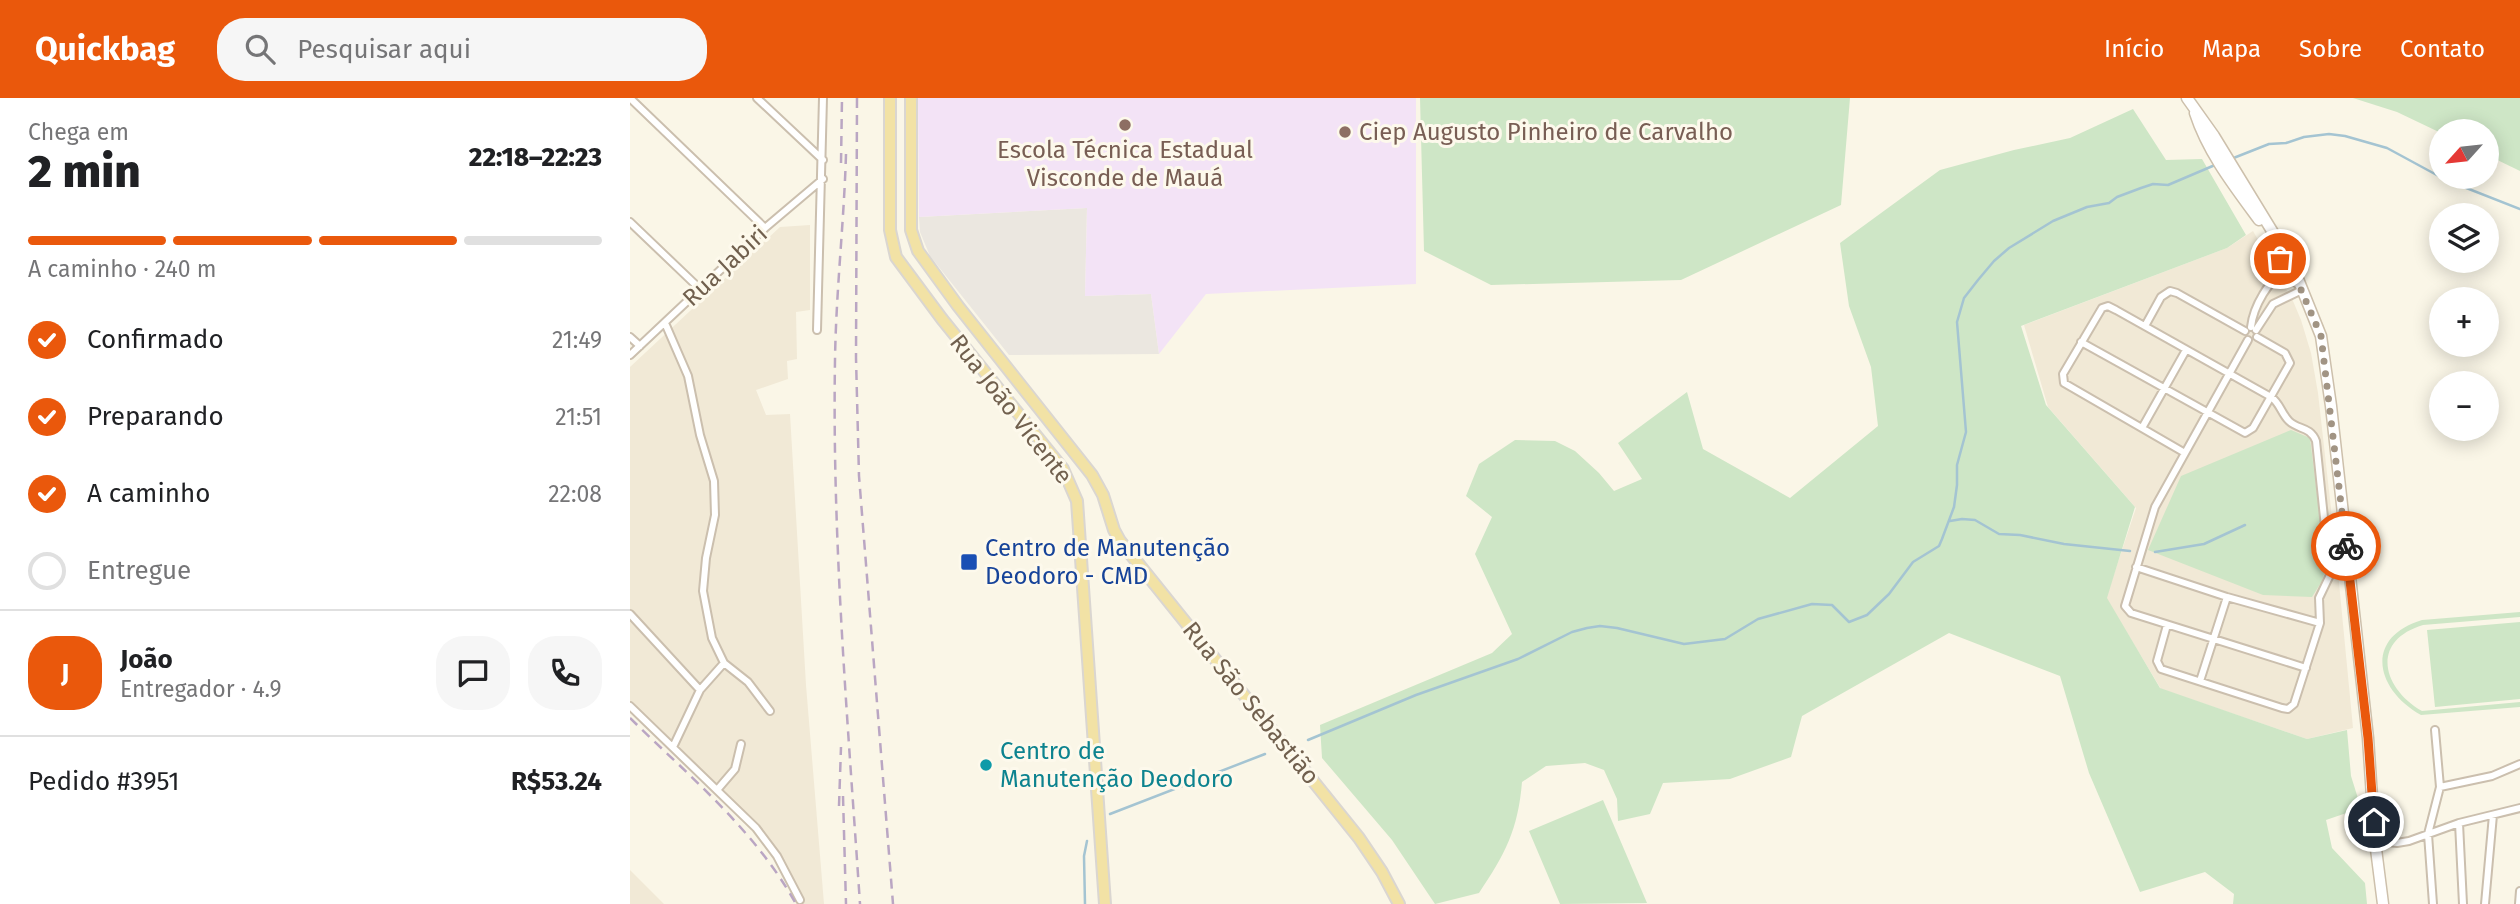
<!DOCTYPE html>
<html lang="pt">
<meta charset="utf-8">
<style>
body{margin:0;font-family:"Fira Sans",sans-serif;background:#f6f6f6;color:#202124;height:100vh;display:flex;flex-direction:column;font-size:26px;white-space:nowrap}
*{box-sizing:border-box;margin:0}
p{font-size:23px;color:#757577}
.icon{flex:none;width:38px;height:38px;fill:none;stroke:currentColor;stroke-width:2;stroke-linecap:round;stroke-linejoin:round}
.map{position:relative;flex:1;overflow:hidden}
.panel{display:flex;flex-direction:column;background:#fff;width:630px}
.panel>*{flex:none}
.needle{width:46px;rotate:243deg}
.tools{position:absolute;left:1799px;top:21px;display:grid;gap:14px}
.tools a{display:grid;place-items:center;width:70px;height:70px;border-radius:50%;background:#fff;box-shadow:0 4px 18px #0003;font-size:35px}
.pin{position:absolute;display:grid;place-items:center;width:60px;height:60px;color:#fff;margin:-30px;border:4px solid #fff;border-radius:50%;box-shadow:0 2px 7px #0007}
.courier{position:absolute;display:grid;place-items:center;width:70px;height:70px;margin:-35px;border:5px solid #ea580c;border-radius:50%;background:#fff;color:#222;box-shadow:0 2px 9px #0007}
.overview em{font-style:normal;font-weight:800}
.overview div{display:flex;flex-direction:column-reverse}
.overview{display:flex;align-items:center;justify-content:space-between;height:119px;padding:0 28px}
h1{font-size:46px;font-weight:800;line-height:52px}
.bar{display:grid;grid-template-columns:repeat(4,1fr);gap:10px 7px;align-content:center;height:84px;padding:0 28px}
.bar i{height:9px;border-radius:5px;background:#e0e0e0}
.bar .on{background:#ea580c}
.bar p{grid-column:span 4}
.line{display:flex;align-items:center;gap:18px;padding:0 28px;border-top:2px solid #e0e0e0}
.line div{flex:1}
.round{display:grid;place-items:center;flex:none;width:74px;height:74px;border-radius:28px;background:#f6f6f6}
ol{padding:0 28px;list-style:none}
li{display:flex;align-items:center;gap:21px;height:77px}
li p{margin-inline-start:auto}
li .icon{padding:7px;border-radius:50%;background:#ea580c;color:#fff;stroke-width:4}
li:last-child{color:#757577}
li i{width:38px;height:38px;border:4px solid #e0e0e0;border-radius:50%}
header{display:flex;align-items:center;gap:42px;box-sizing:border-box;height:98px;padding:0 35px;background:#ea580c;color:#fff}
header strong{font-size:33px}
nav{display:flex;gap:38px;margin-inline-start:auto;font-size:24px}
.search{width:490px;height:63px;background:#f6f6f6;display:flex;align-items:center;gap:18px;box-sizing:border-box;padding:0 24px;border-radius:28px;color:#757577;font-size:26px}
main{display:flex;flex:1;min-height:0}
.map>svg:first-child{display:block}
</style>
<header>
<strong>Quickbag</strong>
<div class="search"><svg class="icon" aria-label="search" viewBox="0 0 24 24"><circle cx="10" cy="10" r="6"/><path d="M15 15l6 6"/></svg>Pesquisar aqui</div>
<nav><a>Início</a><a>Mapa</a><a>Sobre</a><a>Contato</a></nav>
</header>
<main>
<section class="panel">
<div class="overview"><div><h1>2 min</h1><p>Chega em</p></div><em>22:18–22:23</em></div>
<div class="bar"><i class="on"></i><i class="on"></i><i class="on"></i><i></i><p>A caminho · 240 m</p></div>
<ol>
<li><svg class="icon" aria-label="check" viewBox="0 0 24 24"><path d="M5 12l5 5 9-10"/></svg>Confirmado<p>21:49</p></li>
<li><svg class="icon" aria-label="check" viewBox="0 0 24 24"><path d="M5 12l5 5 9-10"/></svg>Preparando<p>21:51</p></li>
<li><svg class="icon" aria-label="check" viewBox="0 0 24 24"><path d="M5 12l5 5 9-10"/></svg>A caminho<p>22:08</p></li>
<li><i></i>Entregue</li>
</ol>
<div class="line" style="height:126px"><b class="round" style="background:#ea580c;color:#fff">J</b><div><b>João</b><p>Entregador · 4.9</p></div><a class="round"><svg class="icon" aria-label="chat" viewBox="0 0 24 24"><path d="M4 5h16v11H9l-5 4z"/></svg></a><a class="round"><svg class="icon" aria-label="phone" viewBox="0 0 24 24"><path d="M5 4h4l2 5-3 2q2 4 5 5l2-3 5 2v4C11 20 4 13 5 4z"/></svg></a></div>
<div class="line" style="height:91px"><div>Pedido #3951</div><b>R$53.24</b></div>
</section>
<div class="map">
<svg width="1890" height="806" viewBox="0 0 1890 806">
<rect width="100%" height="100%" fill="#faf6e7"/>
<path fill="#f1e9d6" d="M180,127v85l-14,2 1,47 -10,2 1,18 -32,11 10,25 24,-1 16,271 18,219h-21l-22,-42 -25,-36 -126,-122v-337l150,-140z
M1623,133l40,70 8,19 10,33 7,40 19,169 16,166 -46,11 -146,-50 -55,-91 30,-90 -88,-101 -24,-82 203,-77z
M0,772l34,34h-34z"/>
<path fill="#ebe7e0" d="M457,110l-2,88 66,-2 8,60 -150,1 -79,-99 -10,-24 -1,-15z"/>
<path fill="#f3e3f6" d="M288,0h498v186l-210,10 -47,60 -8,-60 -66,2 2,-88 -168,9z"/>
<path fill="#cee6c6" d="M790,0h430l-9,107 -160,75 -190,5 -67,-34z
M1723,0h167v73l-33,-16v-24h-46v2l-44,-21z
M1503,11l33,51 36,-1 44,76 -19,13 -206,78 25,79 89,102 -28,91 53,90 147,51 40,-9 4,46 10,32 -35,12 6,28 33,35 2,21h-134l1,-10 -29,-22 -65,20 -51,-119 -29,-97 -111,-43 -147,83 -11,41 -61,22 -67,4 -13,31 -32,7 -1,-22 -13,-29 -19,-7 -39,3 -24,16c-4,48 -17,72 -43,111l-44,11 -43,-64 -70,-82 -2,-33 172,-72 20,-19 -37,-80 17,-37 -26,-21 13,-32 36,-24 40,1 20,10 24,22 15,18 28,-12 -24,-36 69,-51 16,57 87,49 88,-72 -7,-59 -22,-61 -9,-63 100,-73 74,-20 56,-12z
M1661,332l19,8 16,129 -4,14 -10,16 -49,-2 -115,-45 33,-74z
M1890,514v5l-97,8c-53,16 -41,63 -1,86l98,-9v5l-99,8c-45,-25 -58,-77 1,-95z
M1890,524v77l-85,8 -8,-77z
M973,702l44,103 -87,1 -31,-73z"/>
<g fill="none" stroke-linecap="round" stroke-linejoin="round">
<path stroke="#a4c4d2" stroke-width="2.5" d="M1601,61l38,-15 17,-1 18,-6 25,-3 16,2 42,12 59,32 74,29
M1320,423l12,-2 13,1 24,14 21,1 44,9 66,7
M1525,454l49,-8 41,-19
M678,642l108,-45 102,-36 54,-27 15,-4 13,-2 17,2 67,16 41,-5 33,-20 54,-15 20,1 17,17 18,-7 22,-21 24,-32 26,-16 3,-7 12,-32 3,-22v-20l9,-33 -9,-110 7,-24 14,-18 16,-19 15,-13 44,-27 34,-14 22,-4 8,-6 24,-9 12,-4 15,1 47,-20
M480,716l155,-60
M455,806l-1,-48 3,-15"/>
<g stroke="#cbbfae" stroke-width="10">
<path id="minor" d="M0,0l135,130
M127,0l66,62
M0,124l70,67
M35,225l23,53 12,59 14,46 1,34 -9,43 -3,33 9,47 12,25 24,19 22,29
M1515,228l16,-29 9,-6 7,2 68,38
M1621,229c2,-19 18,-50 37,-57
M187,232l6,-232
M1626,232l17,-26 29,-14
M0,239l10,9
M1618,242l-93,167 -30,99 6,7 175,55
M1451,244l164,91 8,-5 37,-65 -5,-10 -28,-16
M0,257l135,-127 58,-49
M1512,330l44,-78
M1506,469l91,30 93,26
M0,516l70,76
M1537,527l-10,36 4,8 121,39 6,1 6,-5 26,-81 -1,-25 11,-23 -14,-134c-6,-15 -18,-11 -27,-20 -8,-8 -9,-18 -18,-24l-155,-87 -8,-4 -6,2 -39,66 1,9 121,70
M1570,583l27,-84
M0,608l126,122 21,28 23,44
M43,649l27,-57 24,-27
M1810,689l52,-11 28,-12
M87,692l18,-21 6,-25
M1829,725l4,81
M1745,743l22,2 12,-2 50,-18 61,-15
M1803,806l-5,-70 12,-47 -5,-57
M1855,806l8,-89
M1889,806l1,-13"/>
</g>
<g stroke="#cdc0ac" stroke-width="13">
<path id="secondary" d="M1557,0l27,38 66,108 14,25 27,67 10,70 37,332 7,103 8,63
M1565,15c13,40 39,73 64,107
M1646,150l11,24 10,10"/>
</g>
<g stroke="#dad6d1" stroke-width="14">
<path id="primary" d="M260,0v132l6,27 46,62 121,150 14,32 28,403
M281,0v132l7,21 40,55 134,169 11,20 11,35 6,11 239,297 23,34 17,32"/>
</g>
<use href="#minor" stroke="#fff" stroke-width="6"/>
<use href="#secondary" stroke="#fff" stroke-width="10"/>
<use href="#primary" stroke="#f2e2a5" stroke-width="10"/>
<path stroke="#baa6c3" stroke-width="2.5" stroke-dasharray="10 7" stroke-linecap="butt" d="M227,0l-1,260 3,118 34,428
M216,56c-2,69 -10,137 -11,206 -3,181 13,364 25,544
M211,65l1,-65
M0,620c60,59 125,112 166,186
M213,698l3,108
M209,708l2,-59"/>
</g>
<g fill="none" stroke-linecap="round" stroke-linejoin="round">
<path stroke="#a19484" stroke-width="7" stroke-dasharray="0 12.6" d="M1650,161l7,13 12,13 22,51 25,210"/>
<path stroke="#ea580c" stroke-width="9" d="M1716,448l22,192 6,84"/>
</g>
<g fill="#8d6e63" stroke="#fdf9ec" stroke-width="2.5">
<circle cx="495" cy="27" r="7"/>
<circle cx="715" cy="34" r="7"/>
</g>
<rect fill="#1a4fb4" stroke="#fdf9ec" stroke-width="2.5" x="330" y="455" width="18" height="18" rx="3.5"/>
<circle fill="#0f9aa8" stroke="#fdf9ec" stroke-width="2.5" cx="356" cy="667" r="7"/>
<g text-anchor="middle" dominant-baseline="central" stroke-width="6" stroke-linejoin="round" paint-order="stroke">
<g font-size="24" fill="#785e54" stroke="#fdf9ec" text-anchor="start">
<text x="729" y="34">Ciep Augusto Pinheiro de Carvalho</text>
<text x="495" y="52" text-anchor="middle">Escola Técnica Estadual<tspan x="495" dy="28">Visconde de Mauá</tspan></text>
</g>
<g font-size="24" fill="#71604e" stroke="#fdf9ec">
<text transform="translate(95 168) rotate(-43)">Rua Jabiri</text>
<text transform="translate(381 311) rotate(52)">Rua João Vicente</text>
<text transform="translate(621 605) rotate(51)">Rua São Sebastião</text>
</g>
<g font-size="24" fill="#164399" stroke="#fdf9ec" text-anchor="start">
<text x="355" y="450">Centro de Manutenção<tspan x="355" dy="28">Deodoro - CMD</tspan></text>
</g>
<g font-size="24" fill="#0d838f" stroke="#fdf9ec" text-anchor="start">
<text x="370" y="653">Centro de<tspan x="370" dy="28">Manutenção Deodoro</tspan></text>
</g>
</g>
</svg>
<div class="tools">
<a><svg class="needle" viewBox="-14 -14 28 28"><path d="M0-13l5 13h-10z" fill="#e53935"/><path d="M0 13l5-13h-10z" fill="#757577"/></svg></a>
<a><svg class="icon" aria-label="layers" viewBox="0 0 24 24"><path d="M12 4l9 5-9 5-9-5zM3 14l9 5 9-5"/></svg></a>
<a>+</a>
<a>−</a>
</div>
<div class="pin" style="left:1650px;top:161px;background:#ea580c"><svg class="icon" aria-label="bag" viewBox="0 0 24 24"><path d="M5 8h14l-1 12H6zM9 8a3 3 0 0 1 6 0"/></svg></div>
<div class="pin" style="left:1744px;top:724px;background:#1f2937"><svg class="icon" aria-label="home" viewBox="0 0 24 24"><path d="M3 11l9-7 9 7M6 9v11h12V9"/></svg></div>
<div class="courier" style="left:1716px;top:448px"><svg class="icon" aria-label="bike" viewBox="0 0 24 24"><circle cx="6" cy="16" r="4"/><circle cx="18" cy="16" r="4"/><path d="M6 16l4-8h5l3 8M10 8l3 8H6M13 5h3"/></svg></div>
</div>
</main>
